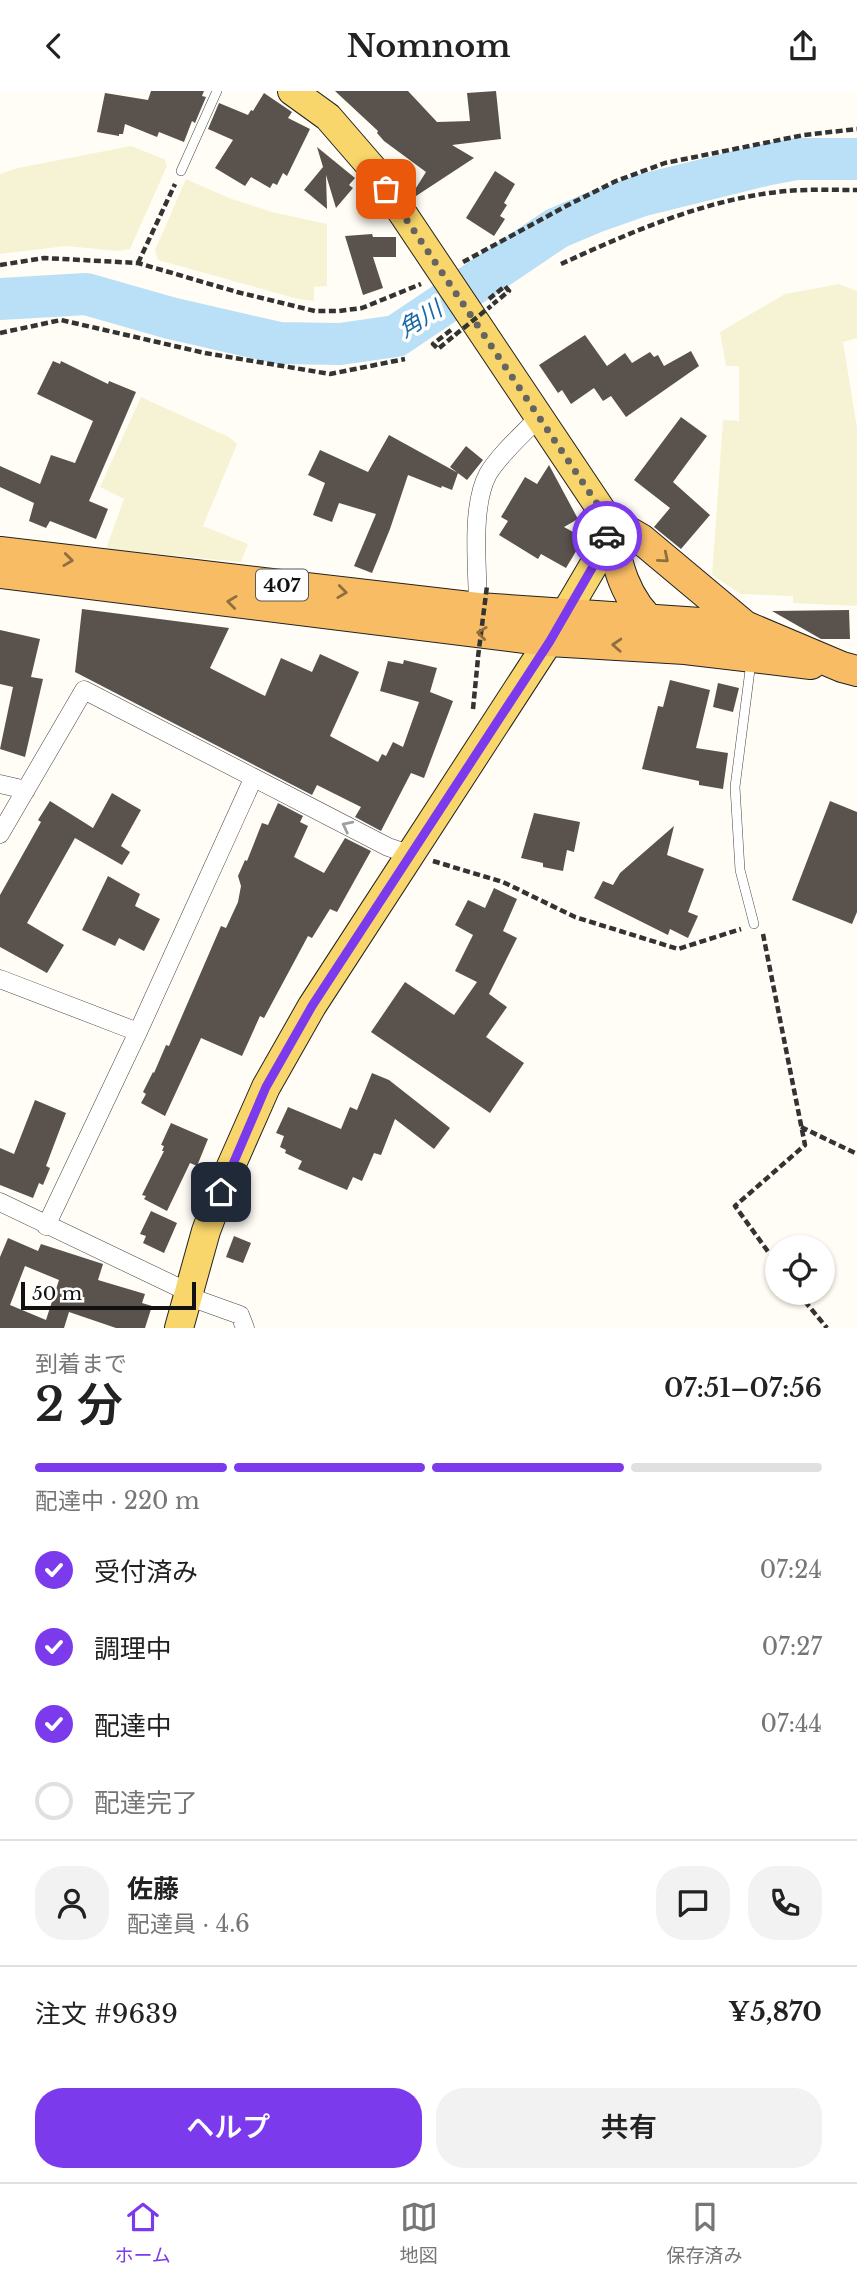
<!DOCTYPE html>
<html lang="ja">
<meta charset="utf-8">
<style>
body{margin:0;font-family:"Libre Baskerville","Noto Sans JP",serif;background:#f2f2f2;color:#222;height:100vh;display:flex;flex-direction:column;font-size:26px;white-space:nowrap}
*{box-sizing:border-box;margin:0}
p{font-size:23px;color:#767676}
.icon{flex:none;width:38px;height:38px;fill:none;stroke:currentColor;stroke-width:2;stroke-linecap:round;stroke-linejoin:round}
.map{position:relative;height:1237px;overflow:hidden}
.side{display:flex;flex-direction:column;background:#fff;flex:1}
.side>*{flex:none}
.controls{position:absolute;left:765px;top:1144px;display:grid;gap:14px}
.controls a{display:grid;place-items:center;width:70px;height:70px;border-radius:50%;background:#fff;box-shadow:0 2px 5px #0004;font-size:35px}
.scale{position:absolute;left:21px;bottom:18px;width:175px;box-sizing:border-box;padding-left:7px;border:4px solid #111;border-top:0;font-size:19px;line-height:24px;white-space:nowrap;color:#111;-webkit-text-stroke:5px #fff;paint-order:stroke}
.pin{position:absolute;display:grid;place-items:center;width:60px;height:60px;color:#fff;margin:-30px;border-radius:14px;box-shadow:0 4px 10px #0006}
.courier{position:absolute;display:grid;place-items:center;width:70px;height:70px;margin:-35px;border:5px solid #7c3aed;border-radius:50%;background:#fff;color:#222;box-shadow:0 2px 9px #0007}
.summary em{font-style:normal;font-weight:600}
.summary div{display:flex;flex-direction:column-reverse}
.summary{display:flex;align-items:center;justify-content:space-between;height:119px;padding:0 35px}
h1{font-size:46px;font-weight:600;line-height:52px}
.bar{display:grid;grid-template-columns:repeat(4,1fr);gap:10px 7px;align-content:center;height:84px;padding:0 35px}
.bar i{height:9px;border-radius:5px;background:#e0e0e0}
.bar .active{background:#7c3aed}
.bar p{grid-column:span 4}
.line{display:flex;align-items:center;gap:18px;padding:0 35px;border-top:2px solid #e0e0e0}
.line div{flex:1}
.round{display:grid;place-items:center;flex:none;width:74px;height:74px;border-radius:28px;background:#f2f2f2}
ol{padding:0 35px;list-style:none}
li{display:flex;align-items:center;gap:21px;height:77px}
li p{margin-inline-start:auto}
li .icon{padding:7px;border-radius:50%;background:#7c3aed;color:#fff;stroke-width:4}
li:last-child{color:#767676}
li i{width:38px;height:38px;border:4px solid #e0e0e0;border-radius:50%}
.primary-button{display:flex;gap:14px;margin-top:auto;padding:14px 35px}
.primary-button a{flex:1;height:80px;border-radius:28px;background:#7c3aed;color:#fff;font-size:28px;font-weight:600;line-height:80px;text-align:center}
.primary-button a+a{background:#f2f2f2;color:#222}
header{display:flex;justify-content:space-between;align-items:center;height:91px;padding:0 35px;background:#fff;font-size:32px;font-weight:600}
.tabs{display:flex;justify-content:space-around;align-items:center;height:98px;border-top:2px solid #e0e0e0;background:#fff;font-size:19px;color:#767676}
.tabs a{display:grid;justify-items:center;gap:4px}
.tabs .active{color:#7c3aed}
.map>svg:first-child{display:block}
</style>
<header><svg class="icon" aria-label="back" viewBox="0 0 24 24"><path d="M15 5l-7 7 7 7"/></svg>Nomnom<svg class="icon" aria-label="share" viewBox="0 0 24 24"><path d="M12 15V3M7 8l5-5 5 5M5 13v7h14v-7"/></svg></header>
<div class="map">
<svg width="857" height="1237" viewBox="0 0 857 1237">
<rect width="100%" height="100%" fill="#fffdf5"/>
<path fill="#f6f3d4" d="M131,55l33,13 3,7 -37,83 -12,2 -52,-5 -66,8v-80l18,-6z
M186,88l43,19 43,14 55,12v62l-13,1v14l-16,-2 -140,-39 -3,-10z
M839,193l18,7v47l-14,4 14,86v178l-64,-3v-7l-52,-2 -29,-19 11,-155 16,1v-55h-13l-6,-34 65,-38z
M141,306l88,40 8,7 -34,82 45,18 -7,18 -135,-13 18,-50 -24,-12z"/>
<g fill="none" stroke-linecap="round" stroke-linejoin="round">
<path stroke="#b9e0f7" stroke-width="42" d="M0,208l86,-5 84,24 109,25 61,1 56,-8 161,-108 38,-16 48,-17 126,-31 27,-5h61"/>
</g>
<path fill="#5a524d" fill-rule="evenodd" d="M151,0h53l-2,5 4,1 -11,26 -3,-2 -8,21 -25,-10 -2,5 -32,-13 -2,10h-4v2l-22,-4 8,-39 43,7z
M335,0h73l29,31 33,-1 -3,-28 29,-2 5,48 -49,6 22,13 -61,40 -2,-2 15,-24 -42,-31 -7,-8 1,-2z
M264,2l28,19 -4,6 22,11 -23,47 -4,-3 -6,12 -4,-2 -3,5 -19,-11 -6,9 -30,-18 18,-28 -25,-11 11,-26 29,12 3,-5 2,1z
M317,56l38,31 -6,7 4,3 -17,20 -10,-33 1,34 -23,-19 19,-23z
M495,80l20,13 -11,19 3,2 -7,11 5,3 -11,17 -28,-18z
M372,143l1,3h23v20h-23l10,31 -20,7 -18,-59z
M585,244l22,31 18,-13 7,10 18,-11 4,5 4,-2 6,11 27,-15 8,15 -73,51 -15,-21 -8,5 -9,-13 -23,16 -9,-14 -4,3 -19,-28z
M53,270l7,3 1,-3 47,23 1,-3 27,11 -47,109 19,8 -12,30 -46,-18 -4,7 -17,-7 5,-18 -34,-16v-21l40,18 11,-29 24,8 18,-42 -56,-27z
M681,326l26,19 -34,46 37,33 -29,34 -27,-22 16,-19 -36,-28z
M389,344l69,38 -6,17 -10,-4 -1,2 -33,-13 -18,54 -18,44 -18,-7 22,-52 -37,-11 -7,19 -19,-7 12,-32 -17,-8 12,-25 48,22z
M466,355l17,14 -16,20 -17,-13z
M549,374l29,54 -14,8 20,11 -18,30 -25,-14 -3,5 -39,-24 9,-14 -7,-4 24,-40 12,7z
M82,518l147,19 -19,40 55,28 16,-38 31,14 8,-18 39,18 -29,64 48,26 4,-8 4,2 7,-14 10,5 16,-45 -39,-11 8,-30 15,3 1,-4 33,8 -7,24 23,9 -29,77 -13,-5 -30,58 -26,-14 6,-10 -44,-22 -5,10 -237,-123z
M849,519l1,29h-29l-49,-28z
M0,539l40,9 -9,38 12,2 -18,78 -25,-8 13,-62 -13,-3z
M670,589l40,10 -14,58 32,5 -5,36 -24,-4v-4l-57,-12 16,-63 5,1z
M718,592l21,5 -6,24 -20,-5z
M112,702l29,17 -20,36 9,6 -8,13 -47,-27 -48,85 37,22 -17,28 -47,-26v-52l41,-73 -3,-2 12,-19 43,27z
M830,710l27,11v100l-5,12 -60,-24z
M278,712l25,13 -3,6 8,4 -14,31 30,16 21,-35 26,13 -34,61 -7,-3 -18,29 -4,-2 -44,82 -4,-2 -18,40 -41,-18 -36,78 -24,-13 5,-9 -3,-2 10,-20 1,1 12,-28 3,1 52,-120 5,2 12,-26 3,-16 -3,-10 7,-16 2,1 15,-38 6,2z
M534,722l46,9 -6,30 -7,-2 -4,21 -20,-4v-4l-22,-5z
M674,735l-7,29 37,14 -16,43 10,4 -10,22 -18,-9 -2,6 -74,-37 9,-17 10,4 7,-12z
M108,785l32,18 -5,12 25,13 -16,32 -25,-13 -4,8 -33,-16z
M494,797l23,11 -14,32 14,7 -28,56 18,13 -21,30 38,26 -34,50 -119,-81 34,-50 49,33 23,-33 -22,-11 18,-36 -18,-10 13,-25 17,8z
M372,982l17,7 61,48 -16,21 -39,-30 -14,36 -7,-2 -12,28 -9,-4 -6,13 -49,-21 4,-8 -17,-8 1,-3 -6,-3 4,-11 -8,-3 12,-26 53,22 9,-22 7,3z
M35,1009l31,13 -20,53 4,2 -7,17 -4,-2 -6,15 -33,-13v-37l14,6z
M171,1032l37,16 -11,27 -7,-3 -23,48 -23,-12 2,-3 -4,-1 22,-44h-2l2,-5 -3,-1z
M151,1120l26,12 -13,30 -21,-10 3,-7 -6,-2z
M234,1145l17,7 -8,20 -17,-6z
M8,1147l30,13 3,-7 62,20 -5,16 47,14 -3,9 10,3 -7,22h-29l-47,-16 -5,16h-64v-71zM25,1175l34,14 -13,40 -36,-15z"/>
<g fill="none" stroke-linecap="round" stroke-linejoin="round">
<g stroke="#444" stroke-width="10">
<path id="service" d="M181,80l36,-80
M751,571l-16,125 5,83 14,54"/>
</g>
<g stroke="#444" stroke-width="19">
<path id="minor" d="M478,517c0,-38 -8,-101 10,-134 11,-19 35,-40 51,-57
M0,693l26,6
M0,743l84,-144 304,157 21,7
M0,888l138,53
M0,1111l188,90
M46,1135l92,-194 115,-253
M187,1205l53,19 5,13"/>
</g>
<g stroke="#222" stroke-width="30">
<path id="primary" d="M179,1237l27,-97 22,-58 38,-86 46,-81 237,-365 50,-85 7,-14 2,-22 -235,-351 -45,-52 -36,-26"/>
</g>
<g stroke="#222" stroke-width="32">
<path id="trunk" d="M608,429l33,19 104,87
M608,429c8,40 15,80 49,107
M0,461l478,56 267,18 97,41 15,4
M0,482l549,68 136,8 126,15"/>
</g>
<path stroke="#333" stroke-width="4.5" stroke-dasharray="7 3.5" stroke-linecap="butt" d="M463,171l105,-57 48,-24 49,-18 139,-28 53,-6
M138,172l37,-79
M561,173c70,-32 147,-66 226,-73 23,-2 47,-1 70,-1
M0,174l44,-7 94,5 99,29 78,19h24l23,-3 59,-24
M489,208l16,-13 4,5 -16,13
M451,239l-18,14 5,5 17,-14
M0,242l61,-13 144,33 125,21 75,-15
M473,618l5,-51
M433,770l70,21 72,35 103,32 63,-20
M763,843l42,211 -70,61 42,58
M801,1036l56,27
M798,1202l29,35"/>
<use href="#service" stroke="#fff" stroke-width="9"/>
<use href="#minor" stroke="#fff" stroke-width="18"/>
<use href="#primary" stroke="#f9d66b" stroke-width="28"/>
<use href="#trunk" stroke="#f7bc64" stroke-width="30"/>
<path stroke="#333" stroke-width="4.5" stroke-dasharray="7 3.5" stroke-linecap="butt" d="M455,244l36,-29
M478,566l9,-71"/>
</g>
<defs><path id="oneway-chevron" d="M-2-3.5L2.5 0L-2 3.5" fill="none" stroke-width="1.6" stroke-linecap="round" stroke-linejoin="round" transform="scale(1.75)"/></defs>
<g stroke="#906f3f">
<use href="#oneway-chevron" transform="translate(664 467) rotate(40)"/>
<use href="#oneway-chevron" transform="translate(68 469) rotate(7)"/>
<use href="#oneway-chevron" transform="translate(342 501) rotate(7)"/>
<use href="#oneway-chevron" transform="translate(232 511) rotate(-173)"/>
<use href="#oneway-chevron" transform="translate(482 542) rotate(-173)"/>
<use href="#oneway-chevron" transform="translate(617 554) rotate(-177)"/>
</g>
<use stroke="#a0a0a0" href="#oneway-chevron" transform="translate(347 735) rotate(-153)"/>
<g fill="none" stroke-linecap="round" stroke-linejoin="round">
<path stroke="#646461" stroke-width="7" stroke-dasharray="0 12.6" d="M386,98l222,331 -1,16"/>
<path stroke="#7c3aed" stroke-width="9" d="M221,1101l45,-105 46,-81 238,-365 49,-85 8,-20"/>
</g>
<g text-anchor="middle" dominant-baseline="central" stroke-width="7" stroke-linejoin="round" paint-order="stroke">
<rect fill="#fff" stroke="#585858" stroke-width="2" x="256" y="478.5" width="52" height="31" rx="5"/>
<g font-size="19" font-weight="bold" fill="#111">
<text x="282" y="494">407</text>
</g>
<g font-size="23" font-style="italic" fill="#1768a6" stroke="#fff">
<text transform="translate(420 228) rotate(-32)">角川</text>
</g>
</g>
</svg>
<div class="controls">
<a><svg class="icon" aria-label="locate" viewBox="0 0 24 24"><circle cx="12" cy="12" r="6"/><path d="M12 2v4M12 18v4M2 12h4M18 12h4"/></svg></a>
</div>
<div class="scale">50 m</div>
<div class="pin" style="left:386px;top:98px;background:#ea580c"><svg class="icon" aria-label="bag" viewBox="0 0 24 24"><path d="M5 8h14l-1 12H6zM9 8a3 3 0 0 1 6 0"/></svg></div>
<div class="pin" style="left:221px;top:1101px;background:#1f2937"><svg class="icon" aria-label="home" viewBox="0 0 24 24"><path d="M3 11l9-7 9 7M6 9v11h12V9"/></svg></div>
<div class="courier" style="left:607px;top:445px"><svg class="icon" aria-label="car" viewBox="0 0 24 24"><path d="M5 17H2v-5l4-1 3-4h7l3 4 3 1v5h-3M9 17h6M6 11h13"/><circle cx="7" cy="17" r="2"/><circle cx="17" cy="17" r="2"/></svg></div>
</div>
<section class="side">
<div class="summary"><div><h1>2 分</h1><p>到着まで</p></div><em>07:51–07:56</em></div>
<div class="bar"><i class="active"></i><i class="active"></i><i class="active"></i><i></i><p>配達中 · 220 m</p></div>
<ol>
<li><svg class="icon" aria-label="check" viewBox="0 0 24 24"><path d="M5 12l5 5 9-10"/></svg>受付済み<p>07:24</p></li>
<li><svg class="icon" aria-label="check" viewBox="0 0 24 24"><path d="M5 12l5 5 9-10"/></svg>調理中<p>07:27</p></li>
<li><svg class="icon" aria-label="check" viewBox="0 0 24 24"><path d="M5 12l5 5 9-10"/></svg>配達中<p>07:44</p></li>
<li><i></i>配達完了</li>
</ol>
<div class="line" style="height:126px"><a class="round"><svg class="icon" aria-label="person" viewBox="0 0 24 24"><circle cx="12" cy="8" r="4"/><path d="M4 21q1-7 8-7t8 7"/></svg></a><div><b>佐藤</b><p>配達員 · 4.6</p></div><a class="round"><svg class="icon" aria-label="chat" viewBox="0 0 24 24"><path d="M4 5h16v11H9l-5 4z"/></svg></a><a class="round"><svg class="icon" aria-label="phone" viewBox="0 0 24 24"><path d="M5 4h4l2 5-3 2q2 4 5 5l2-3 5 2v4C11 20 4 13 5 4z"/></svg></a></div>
<div class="line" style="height:91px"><div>注文 #9639</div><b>¥5,870</b></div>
<div class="primary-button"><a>ヘルプ</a><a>共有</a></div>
</section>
<nav class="tabs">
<a class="active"><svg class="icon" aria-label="home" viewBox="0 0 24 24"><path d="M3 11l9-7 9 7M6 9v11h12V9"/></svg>ホーム</a>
<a><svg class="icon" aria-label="map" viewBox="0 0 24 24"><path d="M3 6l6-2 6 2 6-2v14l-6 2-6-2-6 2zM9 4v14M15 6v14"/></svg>地図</a>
<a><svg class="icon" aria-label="saved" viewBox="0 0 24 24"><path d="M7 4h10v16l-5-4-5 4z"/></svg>保存済み</a>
</nav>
